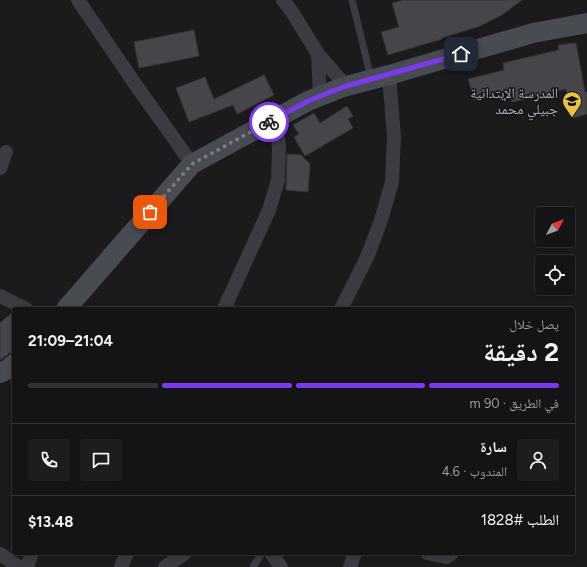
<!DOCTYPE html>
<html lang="ar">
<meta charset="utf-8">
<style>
body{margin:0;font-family:Figtree,"Noto Naskh Arabic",sans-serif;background:#1d1d1f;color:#f1f3f6;direction:rtl;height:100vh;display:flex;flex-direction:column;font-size:15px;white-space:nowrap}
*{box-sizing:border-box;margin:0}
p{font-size:13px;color:#9d9ea1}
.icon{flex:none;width:22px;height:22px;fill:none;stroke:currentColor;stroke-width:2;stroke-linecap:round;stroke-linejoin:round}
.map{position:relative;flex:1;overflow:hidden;direction:ltr}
.details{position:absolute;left:12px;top:307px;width:563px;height:248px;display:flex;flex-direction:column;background:#141416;border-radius:4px;box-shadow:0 2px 6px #0003,0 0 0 1px #333335;direction:rtl}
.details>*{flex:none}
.needle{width:26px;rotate:49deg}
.tools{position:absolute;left:535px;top:207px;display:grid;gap:8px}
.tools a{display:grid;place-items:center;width:40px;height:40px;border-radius:4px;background:#141416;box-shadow:0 2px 6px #0003,0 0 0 1px #333335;font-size:20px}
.pin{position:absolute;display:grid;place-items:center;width:34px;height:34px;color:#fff;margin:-17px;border-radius:8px;box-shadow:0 2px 6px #0006}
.courier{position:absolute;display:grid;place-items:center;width:40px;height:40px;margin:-20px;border:3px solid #7c3aed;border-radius:50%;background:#fff;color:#222;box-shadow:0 1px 5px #0007}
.headline em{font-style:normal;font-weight:700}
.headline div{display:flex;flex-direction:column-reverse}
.headline{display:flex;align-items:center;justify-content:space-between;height:68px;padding:0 16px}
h1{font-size:26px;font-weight:700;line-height:30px}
.bar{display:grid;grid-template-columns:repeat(4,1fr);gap:6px 4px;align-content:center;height:48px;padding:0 16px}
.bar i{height:5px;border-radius:3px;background:#333335}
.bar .active{background:#7c3aed}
.bar p{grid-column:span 4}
.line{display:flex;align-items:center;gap:10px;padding:0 16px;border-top:1px solid #333335}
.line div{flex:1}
.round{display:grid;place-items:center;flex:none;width:42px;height:42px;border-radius:4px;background:#1d1d1f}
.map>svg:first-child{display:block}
</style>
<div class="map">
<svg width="587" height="567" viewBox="0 0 587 567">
<rect width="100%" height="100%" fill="#1b1a1d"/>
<path fill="#45454a" stroke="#353439" d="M404,0h118l-20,15 -22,11 -38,12v1l-54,16 -7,-23 18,-5 -7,-24z
M194,30l5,26 -60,12 -5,-26z
M576,43l9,49h2v22l-14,4 -7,-29 -54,13 -3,-12 -35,10 -6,-21 36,-9 -1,-7 56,-13 -1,-5z
M264,75l10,20 -37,19 -4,-9 -44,17 -13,-34 29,-11 9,22z
M347,106l6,10 -5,3 5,9 -48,28 -11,-19 5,-3 -6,-9 21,-12 6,10z
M287,154l14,1 9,9 -2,28 -22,-2z
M13,312h1v38l-14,10v-37z"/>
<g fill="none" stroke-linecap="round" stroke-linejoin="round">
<path stroke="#3b3c42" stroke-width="7" d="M352,0l19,78
M253,567l9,-14"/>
<path stroke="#3b3c42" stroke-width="14" d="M78,0l55,81 59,83
M283,0l9,12 26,42 2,42
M318,54l28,32
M0,168l6,-16
M0,296l26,13
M224,309l45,-99 9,-30 1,-32 -3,-30
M341,309l27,-54 13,-35 11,-38 2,-45 -5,-62
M271,553l10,14
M427,553l19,4 6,-4
M0,554l19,13
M27,567l5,-14
M121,567l6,-14
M165,567l20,-14
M350,567l5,-14"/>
<path stroke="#494b52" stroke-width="20" d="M66,309l126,-145 116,-63 35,-14 46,-12 144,-42 54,-10
M0,373l8,-4 6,-5"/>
</g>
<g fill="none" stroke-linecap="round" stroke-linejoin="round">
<path stroke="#7a7c84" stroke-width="4" stroke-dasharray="0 7.2" d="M150,212l42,-48 77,-42"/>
<path stroke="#7c3aed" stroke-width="5" d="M269,122l39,-21 35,-14 118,-33"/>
</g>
<defs>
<g id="school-pin" transform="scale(1)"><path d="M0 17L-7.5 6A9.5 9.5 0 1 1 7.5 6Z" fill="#eec041" stroke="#151518"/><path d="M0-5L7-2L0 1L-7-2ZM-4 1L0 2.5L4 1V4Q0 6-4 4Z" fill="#111"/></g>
</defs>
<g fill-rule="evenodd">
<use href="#school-pin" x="572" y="101"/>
</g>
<g text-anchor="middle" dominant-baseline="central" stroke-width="3" stroke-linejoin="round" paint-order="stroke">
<g font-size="14" fill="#adb1bc" stroke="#151518" text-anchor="end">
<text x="558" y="93">المدرسة الإبتدائية<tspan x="558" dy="16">جبيلي محمد</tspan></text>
</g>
</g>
</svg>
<div class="tools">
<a><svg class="needle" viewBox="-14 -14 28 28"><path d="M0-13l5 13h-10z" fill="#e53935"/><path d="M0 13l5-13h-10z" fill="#9d9ea1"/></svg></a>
<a><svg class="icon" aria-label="locate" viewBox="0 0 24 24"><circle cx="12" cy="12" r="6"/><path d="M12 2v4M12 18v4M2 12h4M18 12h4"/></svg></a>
</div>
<div class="pin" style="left:150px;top:212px;background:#ea580c"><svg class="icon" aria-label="bag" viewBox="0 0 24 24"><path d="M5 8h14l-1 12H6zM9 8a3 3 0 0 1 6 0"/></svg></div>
<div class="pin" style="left:461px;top:54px;background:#1f2937"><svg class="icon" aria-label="home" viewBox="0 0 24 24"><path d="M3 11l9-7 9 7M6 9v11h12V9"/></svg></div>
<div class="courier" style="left:269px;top:122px"><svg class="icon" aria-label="bike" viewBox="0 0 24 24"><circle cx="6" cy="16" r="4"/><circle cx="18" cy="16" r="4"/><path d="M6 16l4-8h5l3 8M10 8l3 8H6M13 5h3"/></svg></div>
<section class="details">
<div class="headline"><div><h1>2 دقيقة</h1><p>يصل خلال</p></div><em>21:04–21:09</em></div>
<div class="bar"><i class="active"></i><i class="active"></i><i class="active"></i><i></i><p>في الطريق · 90 m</p></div>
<div class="line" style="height:72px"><a class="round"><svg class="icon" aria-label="person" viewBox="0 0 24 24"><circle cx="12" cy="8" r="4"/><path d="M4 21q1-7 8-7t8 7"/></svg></a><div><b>سارة</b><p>المندوب · 4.6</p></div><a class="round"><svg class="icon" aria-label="chat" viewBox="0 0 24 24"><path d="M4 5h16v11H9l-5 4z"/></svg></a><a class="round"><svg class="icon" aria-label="phone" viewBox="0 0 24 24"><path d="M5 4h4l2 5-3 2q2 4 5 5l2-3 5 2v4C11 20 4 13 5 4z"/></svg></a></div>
<div class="line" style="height:52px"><div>الطلب #1828</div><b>$13.48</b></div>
</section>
</div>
